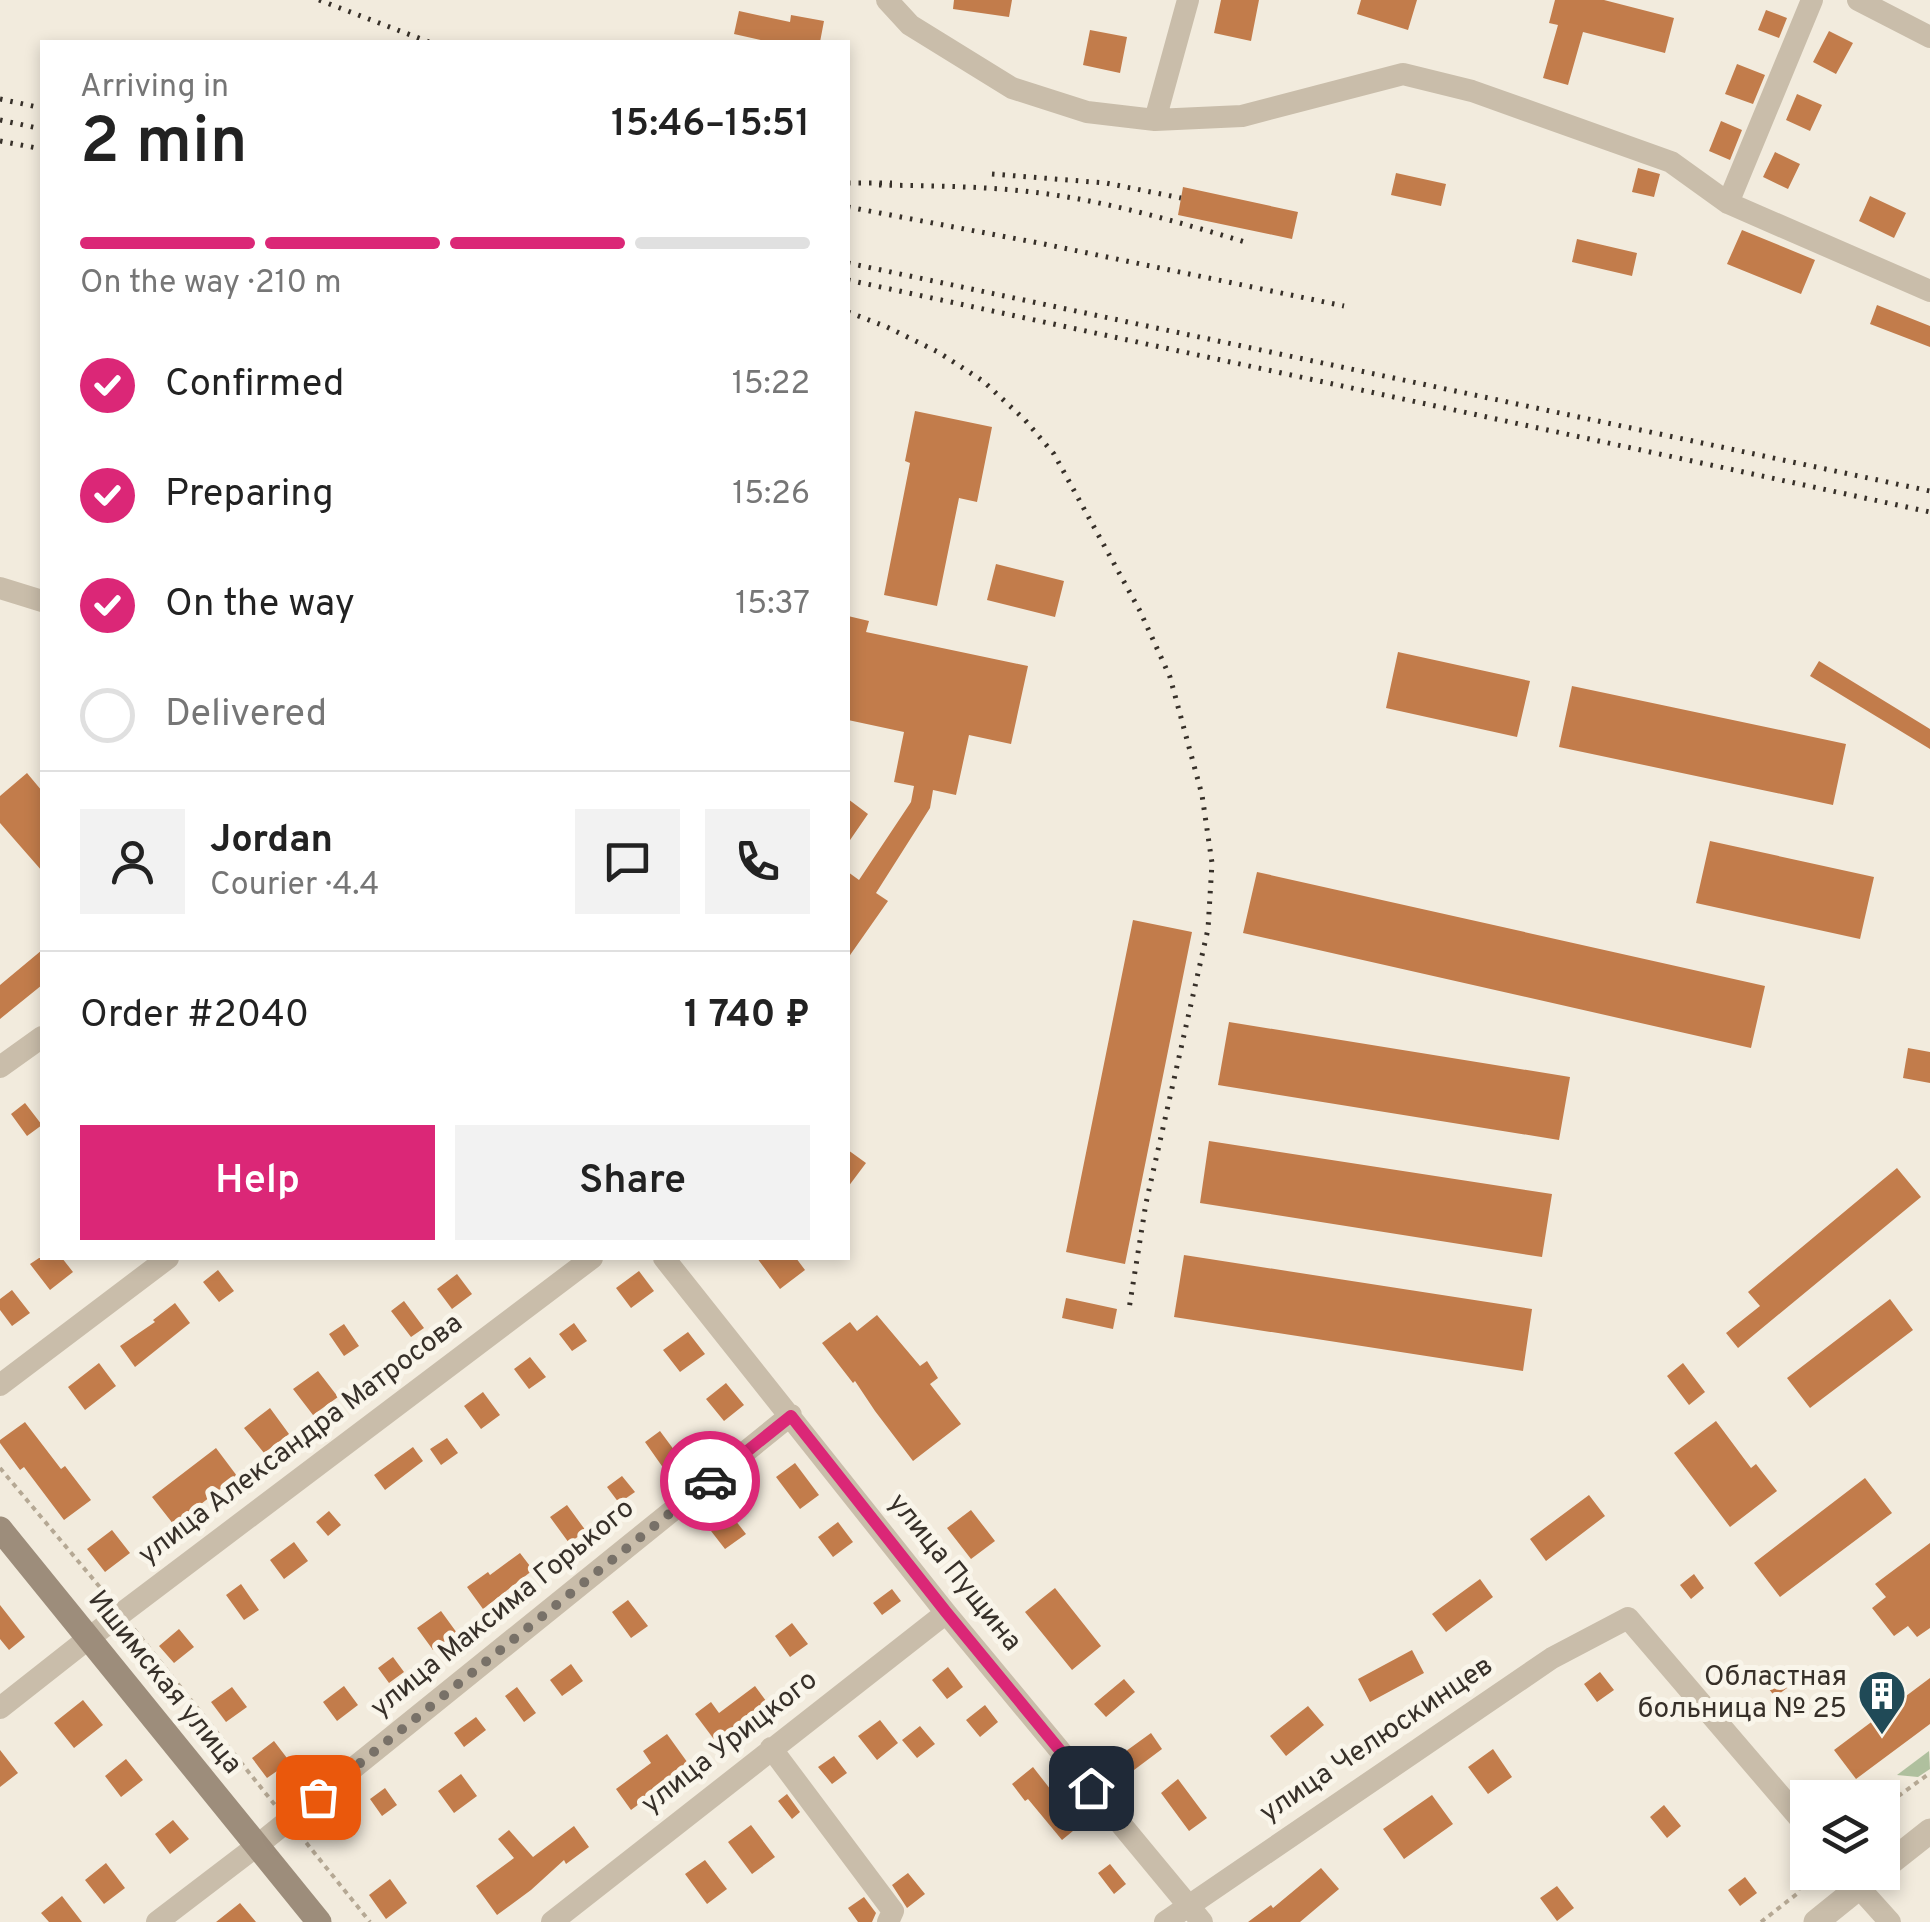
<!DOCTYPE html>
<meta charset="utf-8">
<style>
body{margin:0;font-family:Overpass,sans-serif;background:#f2f2f2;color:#222;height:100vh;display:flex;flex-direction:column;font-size:38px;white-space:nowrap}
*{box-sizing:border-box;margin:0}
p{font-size:32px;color:#767676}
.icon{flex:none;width:55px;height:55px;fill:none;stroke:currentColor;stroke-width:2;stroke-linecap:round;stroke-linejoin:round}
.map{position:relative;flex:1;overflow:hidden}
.sheet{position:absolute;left:40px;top:40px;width:810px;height:1220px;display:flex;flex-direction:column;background:#fff;border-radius:0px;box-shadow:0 5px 15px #0003}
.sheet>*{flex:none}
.tools{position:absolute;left:1790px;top:1780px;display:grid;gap:20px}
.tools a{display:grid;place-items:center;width:110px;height:110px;border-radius:0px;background:#fff;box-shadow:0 5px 15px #0003;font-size:50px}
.pin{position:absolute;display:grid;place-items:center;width:85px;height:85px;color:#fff;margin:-42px;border-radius:20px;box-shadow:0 5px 15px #0006}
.courier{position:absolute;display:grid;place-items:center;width:100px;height:100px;margin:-50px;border:8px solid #db2777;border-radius:50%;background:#fff;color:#222;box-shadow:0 2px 12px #0007}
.summary em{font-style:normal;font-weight:600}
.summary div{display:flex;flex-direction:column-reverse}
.summary{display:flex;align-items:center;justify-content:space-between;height:170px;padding:0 40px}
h1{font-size:65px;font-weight:600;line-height:75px}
.bar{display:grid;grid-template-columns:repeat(4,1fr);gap:15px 10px;align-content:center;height:120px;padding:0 40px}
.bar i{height:12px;border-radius:8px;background:#e0e0e0}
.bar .on{background:#db2777}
.bar p{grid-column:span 4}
.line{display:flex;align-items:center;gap:25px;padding:0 40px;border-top:2px solid #e0e0e0}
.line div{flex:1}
.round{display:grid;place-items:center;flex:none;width:105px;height:105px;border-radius:0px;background:#f2f2f2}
ol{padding:0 40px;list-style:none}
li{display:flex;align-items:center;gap:30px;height:110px}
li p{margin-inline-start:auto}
li .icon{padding:10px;border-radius:50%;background:#db2777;color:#fff;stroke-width:4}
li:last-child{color:#767676}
li i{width:55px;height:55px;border:5px solid #e0e0e0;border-radius:50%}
.button{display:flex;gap:20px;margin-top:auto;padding:20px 40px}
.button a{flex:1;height:115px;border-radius:0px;background:#db2777;color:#fff;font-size:40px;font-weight:600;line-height:115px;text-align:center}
.button a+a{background:#f2f2f2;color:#222}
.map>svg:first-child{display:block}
</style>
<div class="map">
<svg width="1930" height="1922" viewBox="0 0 1930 1922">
<rect width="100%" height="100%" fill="#f2ebdd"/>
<path fill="#afc09e" d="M1929,1751l1,18 -12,8 -21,-2z"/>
<path fill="#c27c4b" d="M954,0h58l-3,17 -56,-8z
M1221,0h38l-8,41 -37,-8z
M1361,0h56l-9,30 -51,-16z
M1555,0h49l70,18 -9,35 -82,-21 -15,53 -25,-7 15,-53 -9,-2z
M1766,10l21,8 -8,20 -21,-8z
M739,11l51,11 1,-7 33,6 -4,21h-50l-36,-8z
M1090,30l37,7 -7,36 -37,-8z
M1829,31l24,12 -17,31 -23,-12z
M1737,64l28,11 -12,29 -28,-10z
M1797,94l25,11 -12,26 -24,-11z
M1721,121l21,9 -12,30 -21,-9z
M1775,152l25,12 -12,25 -25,-12z
M1638,168l22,6 -6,23 -22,-5z
M1396,173l50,11 -5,22 -50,-11z
M1183,187l115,25 -6,27 -114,-24z
M1870,196l36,17 -12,25 -35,-17z
M1742,230l73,30 -14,34 -74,-30z
M1577,239l60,14 -5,23 -60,-14z
M1877,305l53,21v21l-60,-23z
M915,411l77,16 -15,75 -18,-4 -22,108 -53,-11 26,-132 -5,-2z
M996,564l68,17 -9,36 -68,-17z
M848,616l21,5 -3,11 162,34 -17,78 -42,-9 -13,60 -23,-5 -3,18 -54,85 12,8 -40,57v-86l11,8 52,-78 3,-16 -20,-4 10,-50 -56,-12z
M1398,652l132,29 -13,56 -131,-29z
M1819,661l111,68v20l-120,-73z
M1572,686l274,58 -13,61 -274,-58z
M27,773l15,18v80l-42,-48v-27z
M848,799l20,15 -20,29z
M1710,841l164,36 -14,62 -164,-36z
M1257,872l508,114 -14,62 -508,-115z
M1133,920l59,12 -67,332 -59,-12z
M42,950v35l-42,34v-34z
M1229,1022l341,55 -11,63 -341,-55z
M1908,1048l22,4v31l-27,-5z
M25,1103l17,22 -15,11 -16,-22z
M1209,1141l343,53 -10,63 -342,-54z
M848,1150l18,13 -18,24z
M1897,1168l24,29 -183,151 -12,-15 34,-27 -12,-14z
M1184,1255l348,54 -9,62 -349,-54z
M39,1258h23l11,14 -23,18 -20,-26z
M757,1258h39l9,12 -25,19z
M218,1270l16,21 -15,11 -16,-20z
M639,1271l15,20 -23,17 -15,-20z
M457,1274l15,20 -20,15 -15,-20z
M12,1290l18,23 -18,13 -12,-16v-11z
M1066,1298l51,11 -4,20 -51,-11z
M1890,1299l23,31 -103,78 -23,-30z
M404,1301l20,27 -13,9 -20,-26z
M175,1303l15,20 -55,44 -15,-21 35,-24 -2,-2z
M877,1315l43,51 7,-5 11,17 -8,6 31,40 -48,37 -38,-50 -20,-30 -2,2 -31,-40 28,-21 7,9z
M574,1323l13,18 -15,10 -13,-17z
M344,1324l15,22 -15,10 -15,-22z
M688,1332l17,22 -25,18 -17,-22z
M530,1357l16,20 -17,12 -15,-20z
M99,1363l17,23 -31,24 -17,-23z
M1683,1363l22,29 -16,13 -22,-29z
M318,1371l20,26 -25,18 -20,-26z
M726,1383l18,22 -20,16 -18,-22z
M483,1392l17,23 -19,14 -17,-23z
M270,1408l19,26 -25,19 -20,-25z
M1716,1421l35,47 5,-4 21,27 -47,36 -56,-74z
M25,1422l36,47 4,-3 26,34 -27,20 -40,-53 -4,3 -20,-27v-3z
M660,1431l20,27 -16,11 -19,-27z
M447,1438l11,15 -17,12 -11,-16z
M413,1447l10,14 -38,29 -11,-15z
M216,1448l21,28 -63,49 -22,-28z
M795,1463l24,32 -19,14 -24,-32z
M622,1476l13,16 -16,11 -12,-16z
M1865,1478l27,35 -112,84 -26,-34z
M1589,1495l16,21 -59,45 -16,-22z
M567,1505l19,26 -17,12 -19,-26z
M971,1510l24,31 -24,18 -24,-31z
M329,1511l12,14 -13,11 -12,-14z
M732,1516l14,18 -21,15 -14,-18z
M838,1522l15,20 -20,15 -15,-20z
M112,1530l18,23 -25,19 -18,-23z
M294,1542l14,19 -24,18 -14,-19z
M1930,1543v85l-13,9 -9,-11 -14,10 -22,-28 14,-11 -11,-13z
M520,1553l13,17 -50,39 -16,-22 21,-15 2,3z
M1694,1574l10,14 -13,11 -11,-14z
M1480,1579l13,18 -47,35 -14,-18z
M241,1584l18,26 -15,10 -18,-25z
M1055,1588l46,58 -29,24 -47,-58z
M892,1589l9,12 -19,14 -9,-12z
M628,1600l20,26 -17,12 -19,-26z
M0,1605l25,32 -16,13 -9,-11z
M441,1611l16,22 -24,17 -16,-22z
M792,1623l16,21 -18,13 -15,-21z
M179,1629l15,18 -20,16 -15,-17z
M1412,1650l12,23 -54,29 -12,-23z
M393,1657l11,15 -15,11 -11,-15z
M571,1664l12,17 -21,15 -12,-16z
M948,1667l15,20 -16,12 -15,-19z
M1600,1672l14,18 -17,12 -13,-18z
M1778,1676l9,12 -12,9 -9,-12z
M1930,1678v46l-74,55 -22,-29z
M1124,1679l11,13 -29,25 -12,-13z
M344,1686l14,19 -21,16 -14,-19z
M755,1686l14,19 -53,37 -21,-28 16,-12 8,11z
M232,1687l15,20 -21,15 -15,-20z
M517,1687l19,26 -12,9 -19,-26z
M83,1700l20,25 -29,23 -20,-25z
M985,1705l13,17 -18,15 -14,-17z
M1308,1706l16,19 -38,31 -16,-20z
M476,1717l10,13 -22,17 -10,-14z
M880,1720l18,23 -21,17 -19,-24z
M920,1726l15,18 -18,14 -15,-18z
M1151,1733l11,16 -28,21 -12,-16z
M667,1734l23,32 -59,44 -15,-21 35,-26 -8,-12z
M274,1741l16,21 -23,16 -15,-20z
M1493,1749l19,28 -24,17 -20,-27z
M0,1750l18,23 -18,14z
M834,1756l13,17 -15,11 -14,-17z
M126,1759l17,21 -22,17 -16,-21z
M1033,1767l46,59 -17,14 -34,-41 -3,2 -13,-17z
M461,1774l16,22 -23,17 -16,-22z
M1178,1779l29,39 -18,13 -28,-38z
M385,1788l12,17 -15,11 -12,-17z
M787,1794l13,18 -8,7 -14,-18z
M1432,1795l21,29 -49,35 -21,-30z
M1664,1805l17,21 -14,12 -17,-21z
M173,1820l16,19 -19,15 -15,-20z
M751,1825l24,32 -23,17 -24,-32z
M574,1826l15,21 -23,17 -2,-4 -33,30 -34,25 -21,-29 38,-28 -16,-19 11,-9 24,27z
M705,1860l22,29 -20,15 -22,-30z
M106,1863l19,25 -21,16 -19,-24z
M1110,1864l16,20 -12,10 -16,-21z
M1321,1868l18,21 -39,33h-52l23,-17 2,3z
M908,1873l17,21 -18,14 -15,-23z
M1745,1877l12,16 -17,13 -12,-16z
M390,1879l17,24 -21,16 -17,-24z
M1557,1886l17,22 -17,13 -17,-23z
M62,1896l20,26h-33l-8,-9z
M864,1897l12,16 -4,9h-14l-10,-14z
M240,1903l16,19h-40z"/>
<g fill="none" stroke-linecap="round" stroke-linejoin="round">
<path stroke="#b5a894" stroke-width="4" stroke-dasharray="5 5" stroke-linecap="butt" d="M0,1468l109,130
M134,1629l141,176
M1882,1808l48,-35
M300,1835l70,87
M1761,1922l37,-29 4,-22 6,-6"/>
<path stroke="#c9bdaa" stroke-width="22" d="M887,0l23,25 102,63 75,24 68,8 87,-4 161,-42 69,17 199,71 57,41 202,88
M1858,0l72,37
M1155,120l33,-120
M1728,203l84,-203
M0,588l42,13
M0,1067l42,-30
M664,1258l282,355 256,309
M0,1385l168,-127
M0,1708l89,-70 503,-380
M771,1748l122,163 -5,11
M1845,1872l45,50
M157,1922l101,-77 533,-430
M552,1922l394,-309
M1165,1922l387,-264 76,-40 180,210"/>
<path stroke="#c9bdaa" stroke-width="25" d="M1882,1869l48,-38
M1816,1922l62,-50"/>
<path stroke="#9d8d7b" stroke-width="25" d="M0,1529l319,393"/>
<path stroke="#373029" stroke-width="5" stroke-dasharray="2.5 8" stroke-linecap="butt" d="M319,0l110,42
M0,99l42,9
M0,120l42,9
M0,141l42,8
M992,174l114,9 75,15
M848,183h44
M879,185c51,1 102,1 153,7 71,8 147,30 216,51
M848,207l196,37 300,62
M848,263l1082,228
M848,280l1082,232
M848,312l39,15 51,25 45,29 42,39 29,34 86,157 30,66 32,118 10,68 -4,66 -62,274 -17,106"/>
</g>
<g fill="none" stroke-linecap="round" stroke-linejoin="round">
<path stroke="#787168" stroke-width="10" stroke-dasharray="0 18" d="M318,1797l392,-316"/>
<path stroke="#db2777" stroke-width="12" d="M710,1481l81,-65 155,196 145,176"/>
</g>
<defs>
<g id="building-pin" transform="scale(2.5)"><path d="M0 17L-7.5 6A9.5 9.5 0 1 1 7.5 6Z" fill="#204a57" stroke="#f9f5ea"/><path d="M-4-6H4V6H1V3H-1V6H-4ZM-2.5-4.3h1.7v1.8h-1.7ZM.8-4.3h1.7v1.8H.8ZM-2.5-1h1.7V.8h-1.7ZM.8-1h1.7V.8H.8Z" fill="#fff"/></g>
</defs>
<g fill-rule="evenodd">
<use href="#building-pin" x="1882" y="1694"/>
</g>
<g text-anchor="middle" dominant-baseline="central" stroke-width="10" stroke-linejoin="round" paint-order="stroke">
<g font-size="28" fill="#373029" stroke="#f9f5ea">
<text transform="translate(301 1440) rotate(-37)">улица Александра Матросова</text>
<text transform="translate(954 1573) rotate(51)">улица Пущина</text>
<text transform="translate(503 1609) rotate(-39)">улица Максима Горького</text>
<text transform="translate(164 1683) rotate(51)">Ишимская улица</text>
<text transform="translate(1377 1740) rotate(-34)">улица Челюскинцев</text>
<text transform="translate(730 1743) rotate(-38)">улица Урицкого</text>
</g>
<g font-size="28" fill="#373029" stroke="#f9f5ea" text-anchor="end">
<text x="1847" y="1678">Областная<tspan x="1847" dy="32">больница № 25</tspan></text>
</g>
</g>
</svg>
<div class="tools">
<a><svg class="icon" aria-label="layers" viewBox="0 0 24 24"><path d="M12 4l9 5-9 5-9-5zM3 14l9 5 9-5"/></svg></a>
</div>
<div class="pin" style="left:318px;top:1797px;background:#ea580c"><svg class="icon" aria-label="bag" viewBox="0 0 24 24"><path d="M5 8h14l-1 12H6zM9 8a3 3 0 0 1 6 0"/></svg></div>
<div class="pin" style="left:1091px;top:1788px;background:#1f2937"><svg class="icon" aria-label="home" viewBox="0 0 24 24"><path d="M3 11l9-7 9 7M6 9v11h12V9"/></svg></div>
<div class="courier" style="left:710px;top:1481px"><svg class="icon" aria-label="car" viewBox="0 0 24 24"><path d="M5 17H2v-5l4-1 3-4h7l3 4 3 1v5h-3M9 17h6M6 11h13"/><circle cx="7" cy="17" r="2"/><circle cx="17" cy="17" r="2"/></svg></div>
<section class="sheet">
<div class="summary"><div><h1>2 min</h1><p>Arriving in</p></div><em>15:46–15:51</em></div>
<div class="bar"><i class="on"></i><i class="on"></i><i class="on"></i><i></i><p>On the way · 210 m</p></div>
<ol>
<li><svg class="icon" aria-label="check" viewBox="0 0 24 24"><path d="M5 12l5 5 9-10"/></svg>Confirmed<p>15:22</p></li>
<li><svg class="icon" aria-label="check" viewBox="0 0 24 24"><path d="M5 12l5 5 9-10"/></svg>Preparing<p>15:26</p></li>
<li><svg class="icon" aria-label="check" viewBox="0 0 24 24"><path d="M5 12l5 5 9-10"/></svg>On the way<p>15:37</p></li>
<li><i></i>Delivered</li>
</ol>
<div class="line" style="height:180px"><a class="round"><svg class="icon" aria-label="person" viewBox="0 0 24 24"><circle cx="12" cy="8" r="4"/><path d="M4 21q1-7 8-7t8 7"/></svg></a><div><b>Jordan</b><p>Courier · 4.4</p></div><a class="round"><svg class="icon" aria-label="chat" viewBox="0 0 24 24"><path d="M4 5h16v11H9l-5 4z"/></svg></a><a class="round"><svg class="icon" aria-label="phone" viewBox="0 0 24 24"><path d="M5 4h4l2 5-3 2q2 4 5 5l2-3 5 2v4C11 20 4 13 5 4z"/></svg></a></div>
<div class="line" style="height:130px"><div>Order #2040</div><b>1 740 ₽</b></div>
<div class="button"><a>Help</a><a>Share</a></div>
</section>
</div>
